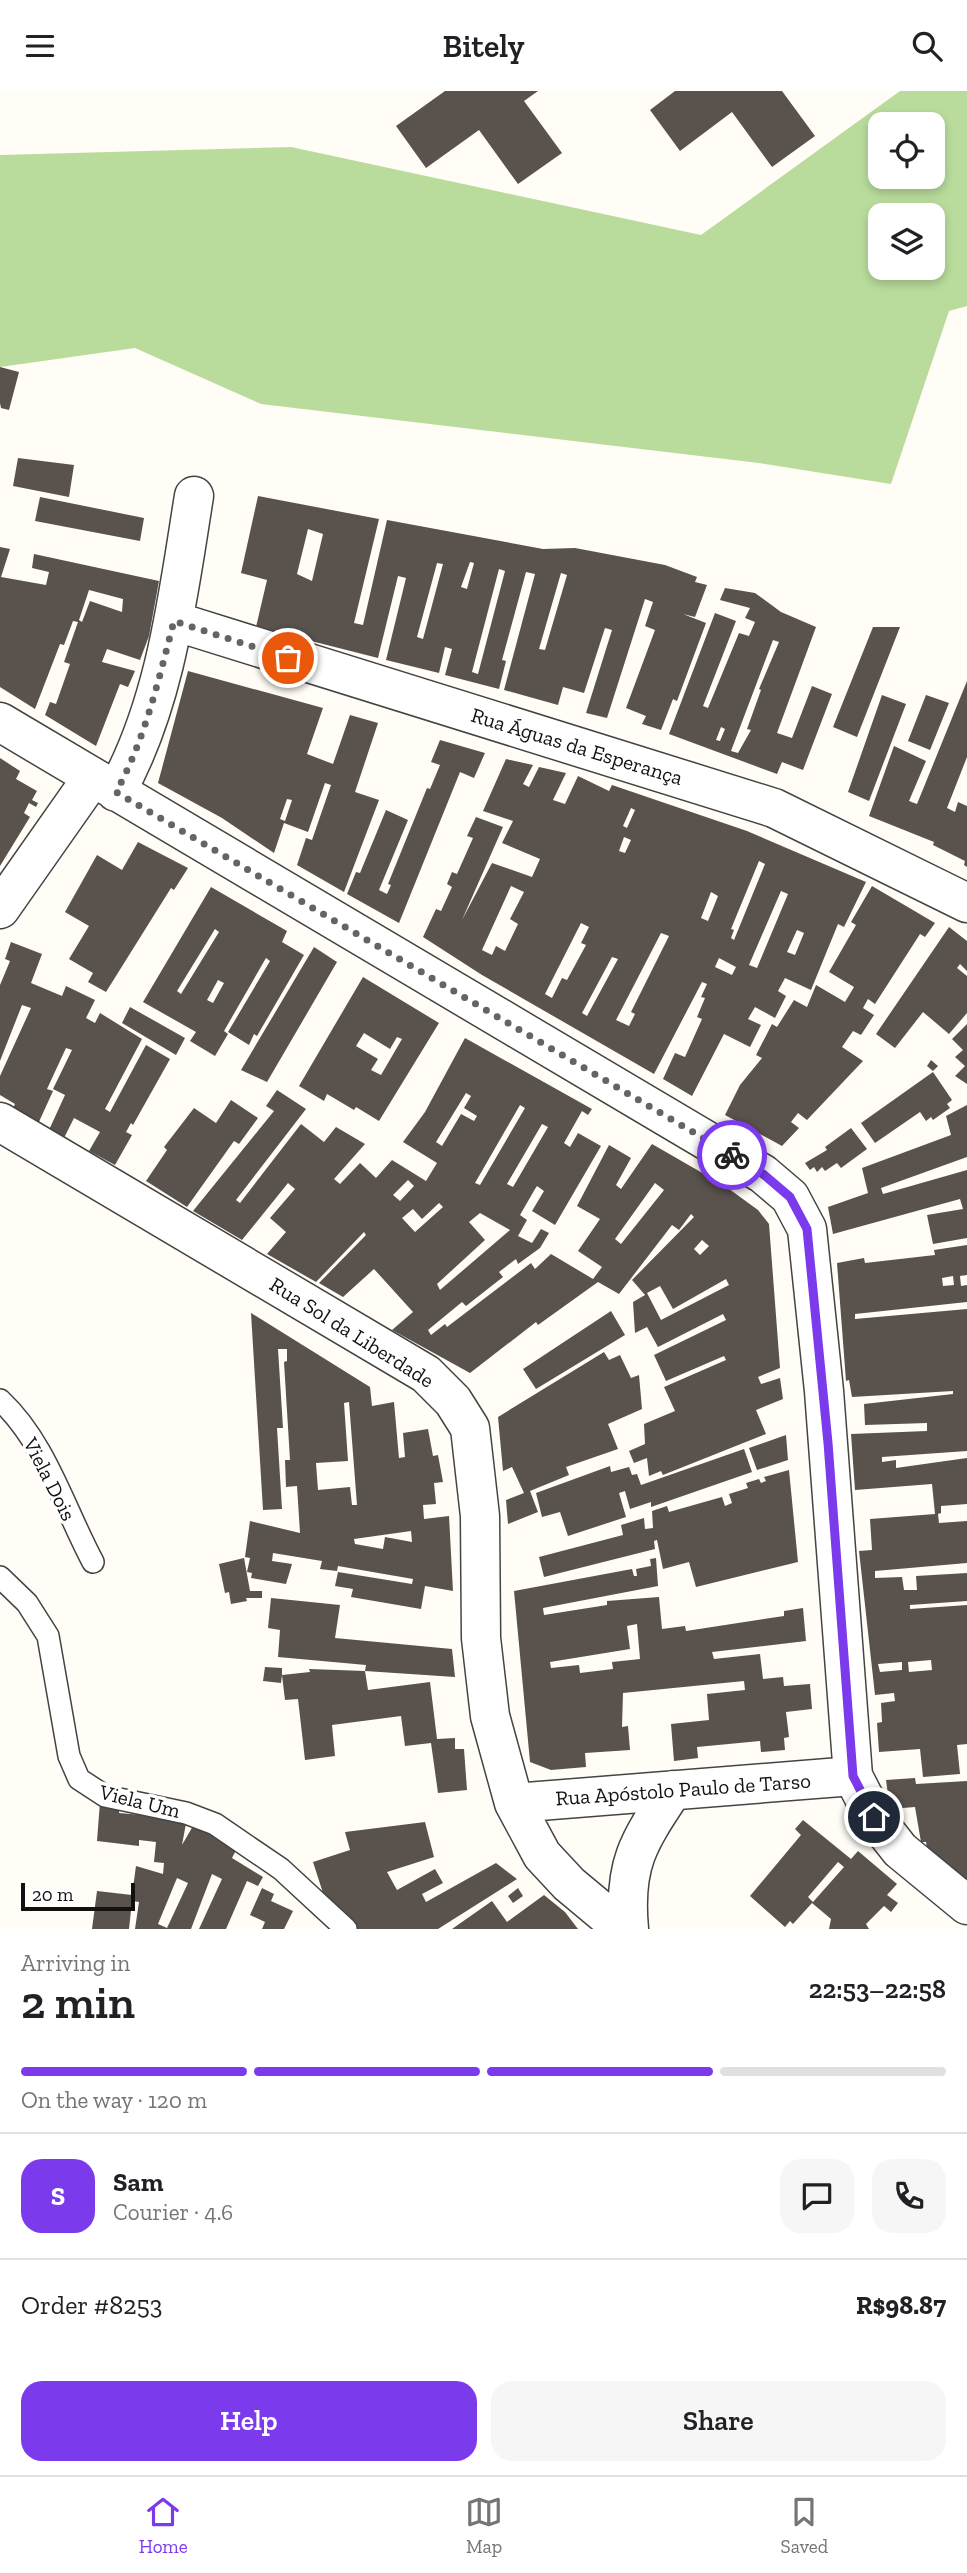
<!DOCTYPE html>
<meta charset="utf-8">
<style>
body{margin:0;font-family:"Zilla Slab",serif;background:#f6f6f6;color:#202124;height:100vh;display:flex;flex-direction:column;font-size:26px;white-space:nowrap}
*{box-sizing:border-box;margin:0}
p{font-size:23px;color:#757577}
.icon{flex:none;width:38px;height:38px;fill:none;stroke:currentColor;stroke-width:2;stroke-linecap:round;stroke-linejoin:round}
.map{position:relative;height:1838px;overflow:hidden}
.panel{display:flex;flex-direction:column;background:#fff;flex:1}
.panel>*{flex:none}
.controls{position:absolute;left:868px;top:21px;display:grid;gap:14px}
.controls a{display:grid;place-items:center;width:77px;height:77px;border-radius:14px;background:#fff;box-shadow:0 4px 10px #0003;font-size:35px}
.scale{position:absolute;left:21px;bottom:18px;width:114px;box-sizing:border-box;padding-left:7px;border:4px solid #111;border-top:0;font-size:19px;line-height:24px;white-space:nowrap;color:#111;-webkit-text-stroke:5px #fff;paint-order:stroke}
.pin{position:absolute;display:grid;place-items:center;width:60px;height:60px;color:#fff;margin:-30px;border:4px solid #fff;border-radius:50%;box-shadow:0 2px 7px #0007}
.courier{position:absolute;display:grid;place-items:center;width:70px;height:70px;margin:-35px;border:5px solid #7c3aed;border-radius:50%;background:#fff;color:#222;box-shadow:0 2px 9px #0007}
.head em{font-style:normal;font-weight:600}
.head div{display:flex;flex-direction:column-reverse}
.head{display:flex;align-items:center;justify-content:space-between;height:119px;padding:0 21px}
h1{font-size:46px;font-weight:600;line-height:52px}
.bar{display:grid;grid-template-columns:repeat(4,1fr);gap:10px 7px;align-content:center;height:84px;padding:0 21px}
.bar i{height:9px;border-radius:5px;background:#e0e0e0}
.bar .on{background:#7c3aed}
.bar p{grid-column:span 4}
.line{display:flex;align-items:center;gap:18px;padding:0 21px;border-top:2px solid #e0e0e0}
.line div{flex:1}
.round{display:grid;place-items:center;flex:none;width:74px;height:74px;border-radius:21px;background:#f6f6f6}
.button{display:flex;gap:14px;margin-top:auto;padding:14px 21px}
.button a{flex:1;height:80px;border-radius:21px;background:#7c3aed;color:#fff;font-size:28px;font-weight:600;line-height:80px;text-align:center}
.button a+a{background:#f6f6f6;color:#202124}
header{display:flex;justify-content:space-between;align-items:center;height:91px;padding:0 21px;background:#fff;font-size:32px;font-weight:600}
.tab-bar{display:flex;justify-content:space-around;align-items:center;height:98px;border-top:2px solid #e0e0e0;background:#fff;font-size:19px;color:#757577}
.tab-bar a{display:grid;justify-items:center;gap:4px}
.tab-bar .on{color:#7c3aed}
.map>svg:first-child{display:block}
</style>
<header><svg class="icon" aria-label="menu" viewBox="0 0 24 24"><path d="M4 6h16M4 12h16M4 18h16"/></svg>Bitely<svg class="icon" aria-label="search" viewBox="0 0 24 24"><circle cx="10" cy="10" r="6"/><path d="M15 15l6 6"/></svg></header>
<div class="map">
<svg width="967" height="1838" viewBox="0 0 967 1838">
<rect width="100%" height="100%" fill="#fffdf5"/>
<path fill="#b9dc9c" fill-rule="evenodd" d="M900,0h67v215l-18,5 -58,173 -132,-21 -498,-59 -126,-56 -135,19v-212l291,-8 410,88zM880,33h53v53h-53zM880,124h53v53h-53z"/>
<path fill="#5a524d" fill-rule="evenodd" d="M445,0h93l-14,10 38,52 -44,31 -39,-54 -53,38 -30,-42z
M675,0h107l33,45 -43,31 -40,-55 -52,39 -30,-41z
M0,276l19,5 -10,38 -8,-2 -1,-5z
M18,367l56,7 -5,32 -56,-11z
M258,405l121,23 -25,104 9,2 24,-105 156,29 32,-1 90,17 32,12 -2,5 12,3 -12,32 -12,-3 23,9 -29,78 -4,-2 -12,31 -19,-6 4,-8 -20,-8 29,-78 -10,-4 8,-24 -8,-3 -38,119 -21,-5 26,-83 -7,-2 -21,65 -21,-6 -5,18 -54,-15 31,-116 -9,-2 -24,88 4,1 -7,28 -54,-14 7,-26 -7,-2 -6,26 -53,-13 20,-82 -8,-2 -20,82 -122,-31 11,-47 -26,-7zM308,438l15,5 -11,47 -15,-7zM470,471l4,1 -7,26 -6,-2zM437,472l6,1 -20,75 -6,-2zM499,478l6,2 -27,103 -6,-2zM561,482l6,2 -22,75 -6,-1z
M40,406l104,21 -4,23 -105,-20z
M0,456l10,2 -9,28 45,8 3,-13 -17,-4 2,-14 125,27 -10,55 -9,24 -33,-11 -5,13 33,9 -7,16 -8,-3 -24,62 -51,-31 5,-13 6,2 14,-40 -6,-2 14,-40 -5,-1 -9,24 -4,-1 -25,65 -35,-22zM89,499l34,9 -1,13 -32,-11 -8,21 -3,-2z
M725,497l30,5 26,19 35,15 -39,106 15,5 20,-52 20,8 -29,76 -21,-8 -5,12 -108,-40 46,-121 21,8 -33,85 5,2 31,-75 10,3 6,-14 -10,-4 5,-10 -30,-8zM773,549l6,2 -20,47 2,1 -14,39 4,1 -13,23 -7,-2zM721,636l4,2 -5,12 -4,-1z
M873,536h27l-43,110 -24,-10z
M188,580l135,37 -16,46 26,10 17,-49 28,8 -23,69 24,8 -35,92 -47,-27 9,-27 6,2 19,-55 -6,-2 -17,49 -24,-9 -10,30 -52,-35 -64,-35zM287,708l5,1 -7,21 -5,-2z
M967,590v76l-20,51 8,4 3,-10 9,4v61l-3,-2 1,-4 -32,-16 1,-3 -65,-26 25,-70 32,15 -17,40 8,3z
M882,604l24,9 -37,97 -21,-9z
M926,604l23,8 -19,47 -22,-9z
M440,649l45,13 -11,25 -14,-6 -61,151 -52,-29 9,-22 4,1 26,-63 22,10 -29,70 8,4 4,-9 -3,-1 39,-96 3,1 10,-24 -9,-3z
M0,667l20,13 -4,8 21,12 -5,9 6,3 -2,4 -7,-4 -5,10 6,4 -30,49z
M506,668l27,6 -10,19 6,3 10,-20 27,6 -13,27 12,4 13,-28 31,15 3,-6 135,46 119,51 -22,45 -6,-3 -27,66 -26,-12 -7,13 8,5 -11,22 -20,-11 -7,12 13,6 -11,22 -26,-13 -32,62 -29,-17 12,-26 10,4 17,-38 -5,-2 8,-19 -4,-1 6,-13 -5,-2 -48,92 -172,-99 -59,-38 13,-28 5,2 11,-24 -5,-3 5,-12 5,2 16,-36 -6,-2 9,-19 27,10 -41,93 30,-57 40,14 8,-18 -38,-16 11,-22 -30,-10zM631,717l4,2 -8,18 -4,-2zM624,746l7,3 -6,13 -6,-2zM759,770l6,3 -31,76 -3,-2 3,-8 -3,-1zM511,795l13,6 -14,27 8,5 -13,27 -9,-5 -4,9 -10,-5zM781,800l7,3 -31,74 -8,-3zM711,801l7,4 -10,25 -7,-3zM581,832l8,4 -8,16 5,2 -19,35 -5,-2 -10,20 -7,-4zM797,839l7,3 -9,22 -8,-3zM661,842l8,3 -38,76 4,2 -6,12 -13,-6zM612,866l6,2 -31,57 -5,-3zM719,867l17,9 -4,8 -17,-8z
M138,751l50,26 -14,22 -3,-2 -65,104 -18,-10 5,-9 -24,-14 20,-33 -24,-14 32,-57 25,15z
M872,795l63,37 -10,14 -5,-3 -45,70 -7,-5 -5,9 11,7 -13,20 -8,-4 -11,16 21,14 -56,59 -9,-7 -7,9 8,6 -17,18 -57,-31 15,-30 22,-27 -6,-3 16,-31 5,3 17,-27 13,7 9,-22 29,17 9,-15 -25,-15 27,-47 -5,-3z
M211,796l76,44 -5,11 22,13 -47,81 -3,-2 -5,11 -21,-13 42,-71 -4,-3 -42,73 4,3 -13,22 -25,-15 6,-9 -53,-30zM215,838l4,3 -38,62 -4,-3zM218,889l6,3 -11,20 -6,-3z
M949,836l18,14v30l-7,-7 -3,4 10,8v37l-18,21 -26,-22 -28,36 -19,-14z
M11,851l31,12 -11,29 31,13 4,-10 29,14 -9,18 9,5 5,-10 42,26 -37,70 5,3 36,-67 24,14 -37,66 -2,-2 -5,9 6,3 -17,30 -26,-14 11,-19 -26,-14 -10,20 -15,-8 16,-35 -12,-6 19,-39 -6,-2 -19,41 6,2 -15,33 -26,-14 3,-6 -15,-9v-19l31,-68 -9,-3 -22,56v-76l10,-24 -5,-2z
M314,856l23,15 -70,120 -26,-12z
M363,886l76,46 -60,98 -23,-14 -2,3 -27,-16 -3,7 -25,-15zM364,942l26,16 7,-12 5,2 -21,36 -10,-5 7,-11 -22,-13z
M130,916l55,31 -9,17 -54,-32z
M967,933v60l-12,-8 10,-10 -10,-9 8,-7 -11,-11z
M465,947l127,71 -4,6 -6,-4 -18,32 6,4 8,-14 23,13 -46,79 -23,-14 12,-20 -7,-5 -2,3 -15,26 7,5 -9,16 14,7 9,-14 8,4 -9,15 -22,16 -2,-5 -17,13 4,5 -37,29 -4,-4 -34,28 3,5 14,-11 2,3 84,-64 4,6 16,-15 42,25 9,-12 -24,-16 22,-32 -23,-13 32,-61 22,13 -15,27 5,4 31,-45 73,42 33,24 11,14 11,144 -22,9 3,7 19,-6 3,21 -27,11 10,24 -103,41 -2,-4 -12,5 -2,-18 -13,5 -5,-12 16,-7 -1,-20 31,-13 -11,-24 62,-27 -2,-4 -58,25 -12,-26 72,-35 -3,-6 -65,33 -11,-20 -12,6 -2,-31 12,-7 -13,-15 62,-63 -3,-3 -12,16 -7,-5 -53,69 -21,-12 -60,43 -2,-3 -66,51 -78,-43 21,-18 -39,-43 -31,28 -24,-14 47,-48 -2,-3 -48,50 -49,-28 19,-22 -16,-14 25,-29 -7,-6 -46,57 -49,-29 81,-100 -8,-5 11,-16 29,19 -70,91 4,3 61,-79 23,18 12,-15 29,17 -31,35 6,5 20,-21 16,15 16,-18 34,21 11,-18 -34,-21 22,-30zM466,1002l5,3 -7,12 13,8 -3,5 -13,-7 -19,32 -6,-4zM520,1014l5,3 -45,77 -5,-2zM542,1033l6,3 -35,60 -6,-3zM408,1089l6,6 -14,15 -7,-6zM655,1092l9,7 -43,54 -6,-5zM439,1112l4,4 -28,25 -13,-14 11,-9 9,10zM480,1122l30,17 -70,60 -3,-6 48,-44 -16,-18zM702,1149l7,6 -9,9 -6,-6zM726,1188l3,6 -68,35 -14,-27 13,-7 13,23z
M931,969l7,6 -5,5 -6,-5z
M933,981l19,28 -5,4 3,4 -17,12 -2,-3 -5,4 -6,-9 -45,31 -14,-20z
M231,1009l27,18 -19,26 -5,-3 -47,66 -41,-26 21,-31 -3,-3 30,-39 22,15z
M967,1014v52l-86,31 2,6 84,-24v68l-34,6 -6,-29 36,-6 -3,-10 -127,35 -5,-27 40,-14 -6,-25 89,-33 -5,-19z
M851,1037l16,21 -26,19 -4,-5 -12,8 -3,-4 -5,5 -3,-5 -4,3 -5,-7 22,-13 -2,-3z
M967,1154v30l-7,1 1,10 6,-1v17l-112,12v5l112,-10v142l-85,6v5l14,-2v8l71,-10v46l-26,2v7l-3,1 1,9 28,-2v42l-92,8v7l27,-1 2,13h13l-1,-14 51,-3v28l-57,4v4l57,-4v139l-10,1 3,29 -37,3 -3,-28 -41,3 -2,-29 5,-1 -1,-19 14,-2 -1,-8 -19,2 -16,-144 13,-1 -2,-31 65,-5 -3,-30 -77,6 -4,-56 76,-3v-8l-62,2 -1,-21 89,-10v-3l-101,6 -3,-17 -3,1 -9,-118 27,-5 1,5 70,-8 -1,-5zM953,1185l1,9 -11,1 -1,-8zM931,1569l1,10 -23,2 -1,-10zM902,1571v8l-22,2 -2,-8z
M611,1220l14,24 -89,54 -13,-20z
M251,1222l119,74 2,19 22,-4 5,56 6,-1 -2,-24 25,-4 5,27 5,-1 5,27 -9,1 2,21 -13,1 1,14 25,-3 4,75 -28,-5 -4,23 -70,-12 2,-8 -18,-3 3,-14 74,12 1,-5 -75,-13 -1,5 -17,-2 2,-8 -49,-8 -1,8 20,3 -6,20 -35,-6 1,-5 -5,-1 3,-14 -5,-1 5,-36 50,12 -3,-47 -11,1 -1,-27h5l-6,-98 3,-1v-12h-9l5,79h-6l5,81 -19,1zM349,1311l8,103h-5l-2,-18 -32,3 -2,-27 32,-2 -4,-58zM411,1440l1,11 -27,-5 -2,12 -28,-5 -1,-5z
M604,1261l5,8 11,-5 11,23 8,-3 3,34 -34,15 10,25 -52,18 3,8 -39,16 8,21 -30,12 -2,-24 18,-7 -12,-26 -9,4 -5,-54z
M786,1344l2,25 -31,10 -8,-22z
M744,1358l8,23 -101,35v-5l-21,7 -5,-18 -6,2 7,24 -58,19 -8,-24 -18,5 -6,-24 74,-27 1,6 18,-5 3,8 5,-1 4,11z
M789,1379l9,92 -102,25 -7,-25 -26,7 -6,-29 -3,1 1,8 -111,28 -5,-20 84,-22 -2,-10 23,-7 1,11 8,-1 -1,-17 15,-5 2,6 53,-15 3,9 7,-3 -3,-9 19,-6 -2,-5 13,-4 2,4 5,-2 -2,-4z
M244,1467l6,33h12v7h-16l1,3 -16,3 -2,-12 -4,1 -6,-29z
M656,1467l2,28 -115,22 1,7 63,-10v-4l52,-4 3,32 23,-3 1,5 98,-15v-5l19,-3 3,33 -94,11 2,7 46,-5 3,25 20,-2 1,9 26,-2 2,25 -26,3 3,25 -5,1 1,12 -24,2 -1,-11 -63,6 1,11 -24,3 -3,-37 38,-4 -2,-26 38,-4 -1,-9 -121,12 -1,34 6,-1 2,24 -45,3 1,14 -35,3 -21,-8 -16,-171 118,-22 2,7h3l-1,-7 15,-3 -1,-7zM637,1533l3,35 -28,3 1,7 -33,4 -1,-8 -28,3 -1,-6 80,-13 -3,-23z
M271,1507l69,7 -5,33 117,11 3,28 -90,-6 1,-6 -88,-8 2,-27 -12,-2z
M265,1576l17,1v7l28,-3 -1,-3 56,2 3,19 62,-8 7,57 18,-1v11h9l3,41 -29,3 -7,-50 -26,3 -4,-30 -69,9 3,31 -30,4 -7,-61 -13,1 -3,-25 -1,8 -18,-2z
M915,1687l1,6 51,-3v99l-40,-31 -1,-7h-5l-6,-35 -25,2 -4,-29z
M100,1711l20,1 -1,10 23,2v-3l45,6 -5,27 15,-26 40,29 -5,10 31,19 -5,9 -11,-5 -21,48h-27l23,-50 -10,-5 -21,55h-56l4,-27 -7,-1 -3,28h-37l5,-38 35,4 4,-29 27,8 1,-11 -10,-1 2,-20 -17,-2v6l-42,-5zM177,1787l11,5 -21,45 -9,-4z
M803,1729l48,39 7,-8 39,33 -10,11 11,8 -7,9 -7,-6 -18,18 3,5h-40l2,-10 -19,-16 -19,21 -3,-3 -5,6 -35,-31 51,-61 -6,-6zM838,1771l6,5 -31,35 -5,-5z
M425,1731l9,35 -47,15 10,18 38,-21 8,14 -21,11 4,8 70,-39 21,16 -79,50h-86l-29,-36 -10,-31 37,-12 -5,-18z
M262,1797l12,6 -3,7 22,10 -9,18h-22l3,-7 -15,-7z
M518,1797l5,8 -10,7 -5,-7z
M544,1804l21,17 13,17h-126l40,-28 15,21z"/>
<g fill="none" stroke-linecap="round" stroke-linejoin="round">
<g stroke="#444" stroke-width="24">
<path id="lane" d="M0,1309c46,43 64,108 93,162
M0,1486l27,26 21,33 21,120 10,23 26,17 81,17 29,11 66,45 65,60"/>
</g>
<g stroke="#444" stroke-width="41">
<path id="street" d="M174,530l600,187 193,95
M0,631l763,452 27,23 17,32 17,162 29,385 21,41 26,33 67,55
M116,701c50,-89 62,-197 78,-296
M0,818l92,-131
M0,1031l426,252 27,27 17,27 10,88 1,122 9,78 24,87 28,52 27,29 54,45
M514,1712l339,-27
M629,1838c-6,-64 9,-87 44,-139"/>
</g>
<use href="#lane" stroke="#fff" stroke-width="21"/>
<use href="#street" stroke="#fff" stroke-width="38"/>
</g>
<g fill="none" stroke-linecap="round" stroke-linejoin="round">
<path stroke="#646461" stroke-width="7" stroke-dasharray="0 12.6" d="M288,567l-114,-37c-15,57 -29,119 -58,171l616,363"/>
<path stroke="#7c3aed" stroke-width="9" d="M732,1064l31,19 27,23 17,32 21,214 25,333 21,41"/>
</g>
<g text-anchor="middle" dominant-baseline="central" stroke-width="7" stroke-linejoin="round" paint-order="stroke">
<g font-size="21" fill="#111" stroke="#fff">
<text transform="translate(577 655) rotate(17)">Rua Águas da Esperança</text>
<text transform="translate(352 1241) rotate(32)">Rua Sol da Liberdade</text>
<text transform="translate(50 1388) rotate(63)">Viela Dois</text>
<text transform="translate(683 1698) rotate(-4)">Rua Apóstolo Paulo de Tarso</text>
<text transform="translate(140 1710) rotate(14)">Viela Um</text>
</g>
</g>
</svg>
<div class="controls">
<a><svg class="icon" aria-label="locate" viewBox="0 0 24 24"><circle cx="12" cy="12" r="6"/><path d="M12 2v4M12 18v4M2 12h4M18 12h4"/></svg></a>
<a><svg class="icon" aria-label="layers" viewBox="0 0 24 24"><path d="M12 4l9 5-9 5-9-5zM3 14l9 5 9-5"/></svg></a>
</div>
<div class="scale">20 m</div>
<div class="pin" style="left:288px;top:567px;background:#ea580c"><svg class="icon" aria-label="bag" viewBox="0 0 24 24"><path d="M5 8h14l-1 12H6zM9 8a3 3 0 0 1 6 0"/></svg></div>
<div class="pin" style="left:874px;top:1726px;background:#1f2937"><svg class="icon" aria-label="home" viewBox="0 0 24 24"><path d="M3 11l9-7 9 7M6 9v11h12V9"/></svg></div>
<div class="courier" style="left:732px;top:1064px"><svg class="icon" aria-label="bike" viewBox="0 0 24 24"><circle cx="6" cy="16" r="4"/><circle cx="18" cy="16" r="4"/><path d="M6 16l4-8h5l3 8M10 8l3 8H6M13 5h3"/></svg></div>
</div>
<section class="panel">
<div class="head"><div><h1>2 min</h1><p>Arriving in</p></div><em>22:53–22:58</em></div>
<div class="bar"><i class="on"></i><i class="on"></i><i class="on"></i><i></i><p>On the way · 120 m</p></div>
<div class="line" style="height:126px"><b class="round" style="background:#7c3aed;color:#fff">S</b><div><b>Sam</b><p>Courier · 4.6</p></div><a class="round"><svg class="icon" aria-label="chat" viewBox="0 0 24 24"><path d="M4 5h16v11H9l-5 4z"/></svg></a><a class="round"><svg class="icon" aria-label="phone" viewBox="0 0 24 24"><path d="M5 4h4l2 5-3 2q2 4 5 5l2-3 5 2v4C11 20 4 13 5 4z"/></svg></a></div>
<div class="line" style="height:91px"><div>Order #8253</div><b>R$98.87</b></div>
<div class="button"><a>Help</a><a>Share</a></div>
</section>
<nav class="tab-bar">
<a class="on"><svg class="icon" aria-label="home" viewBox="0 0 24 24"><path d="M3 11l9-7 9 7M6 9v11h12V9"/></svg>Home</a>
<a><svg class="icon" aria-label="map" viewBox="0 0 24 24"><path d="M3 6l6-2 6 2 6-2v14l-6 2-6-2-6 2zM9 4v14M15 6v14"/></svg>Map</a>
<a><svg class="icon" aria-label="saved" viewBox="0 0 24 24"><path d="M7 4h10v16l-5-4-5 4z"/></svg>Saved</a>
</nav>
